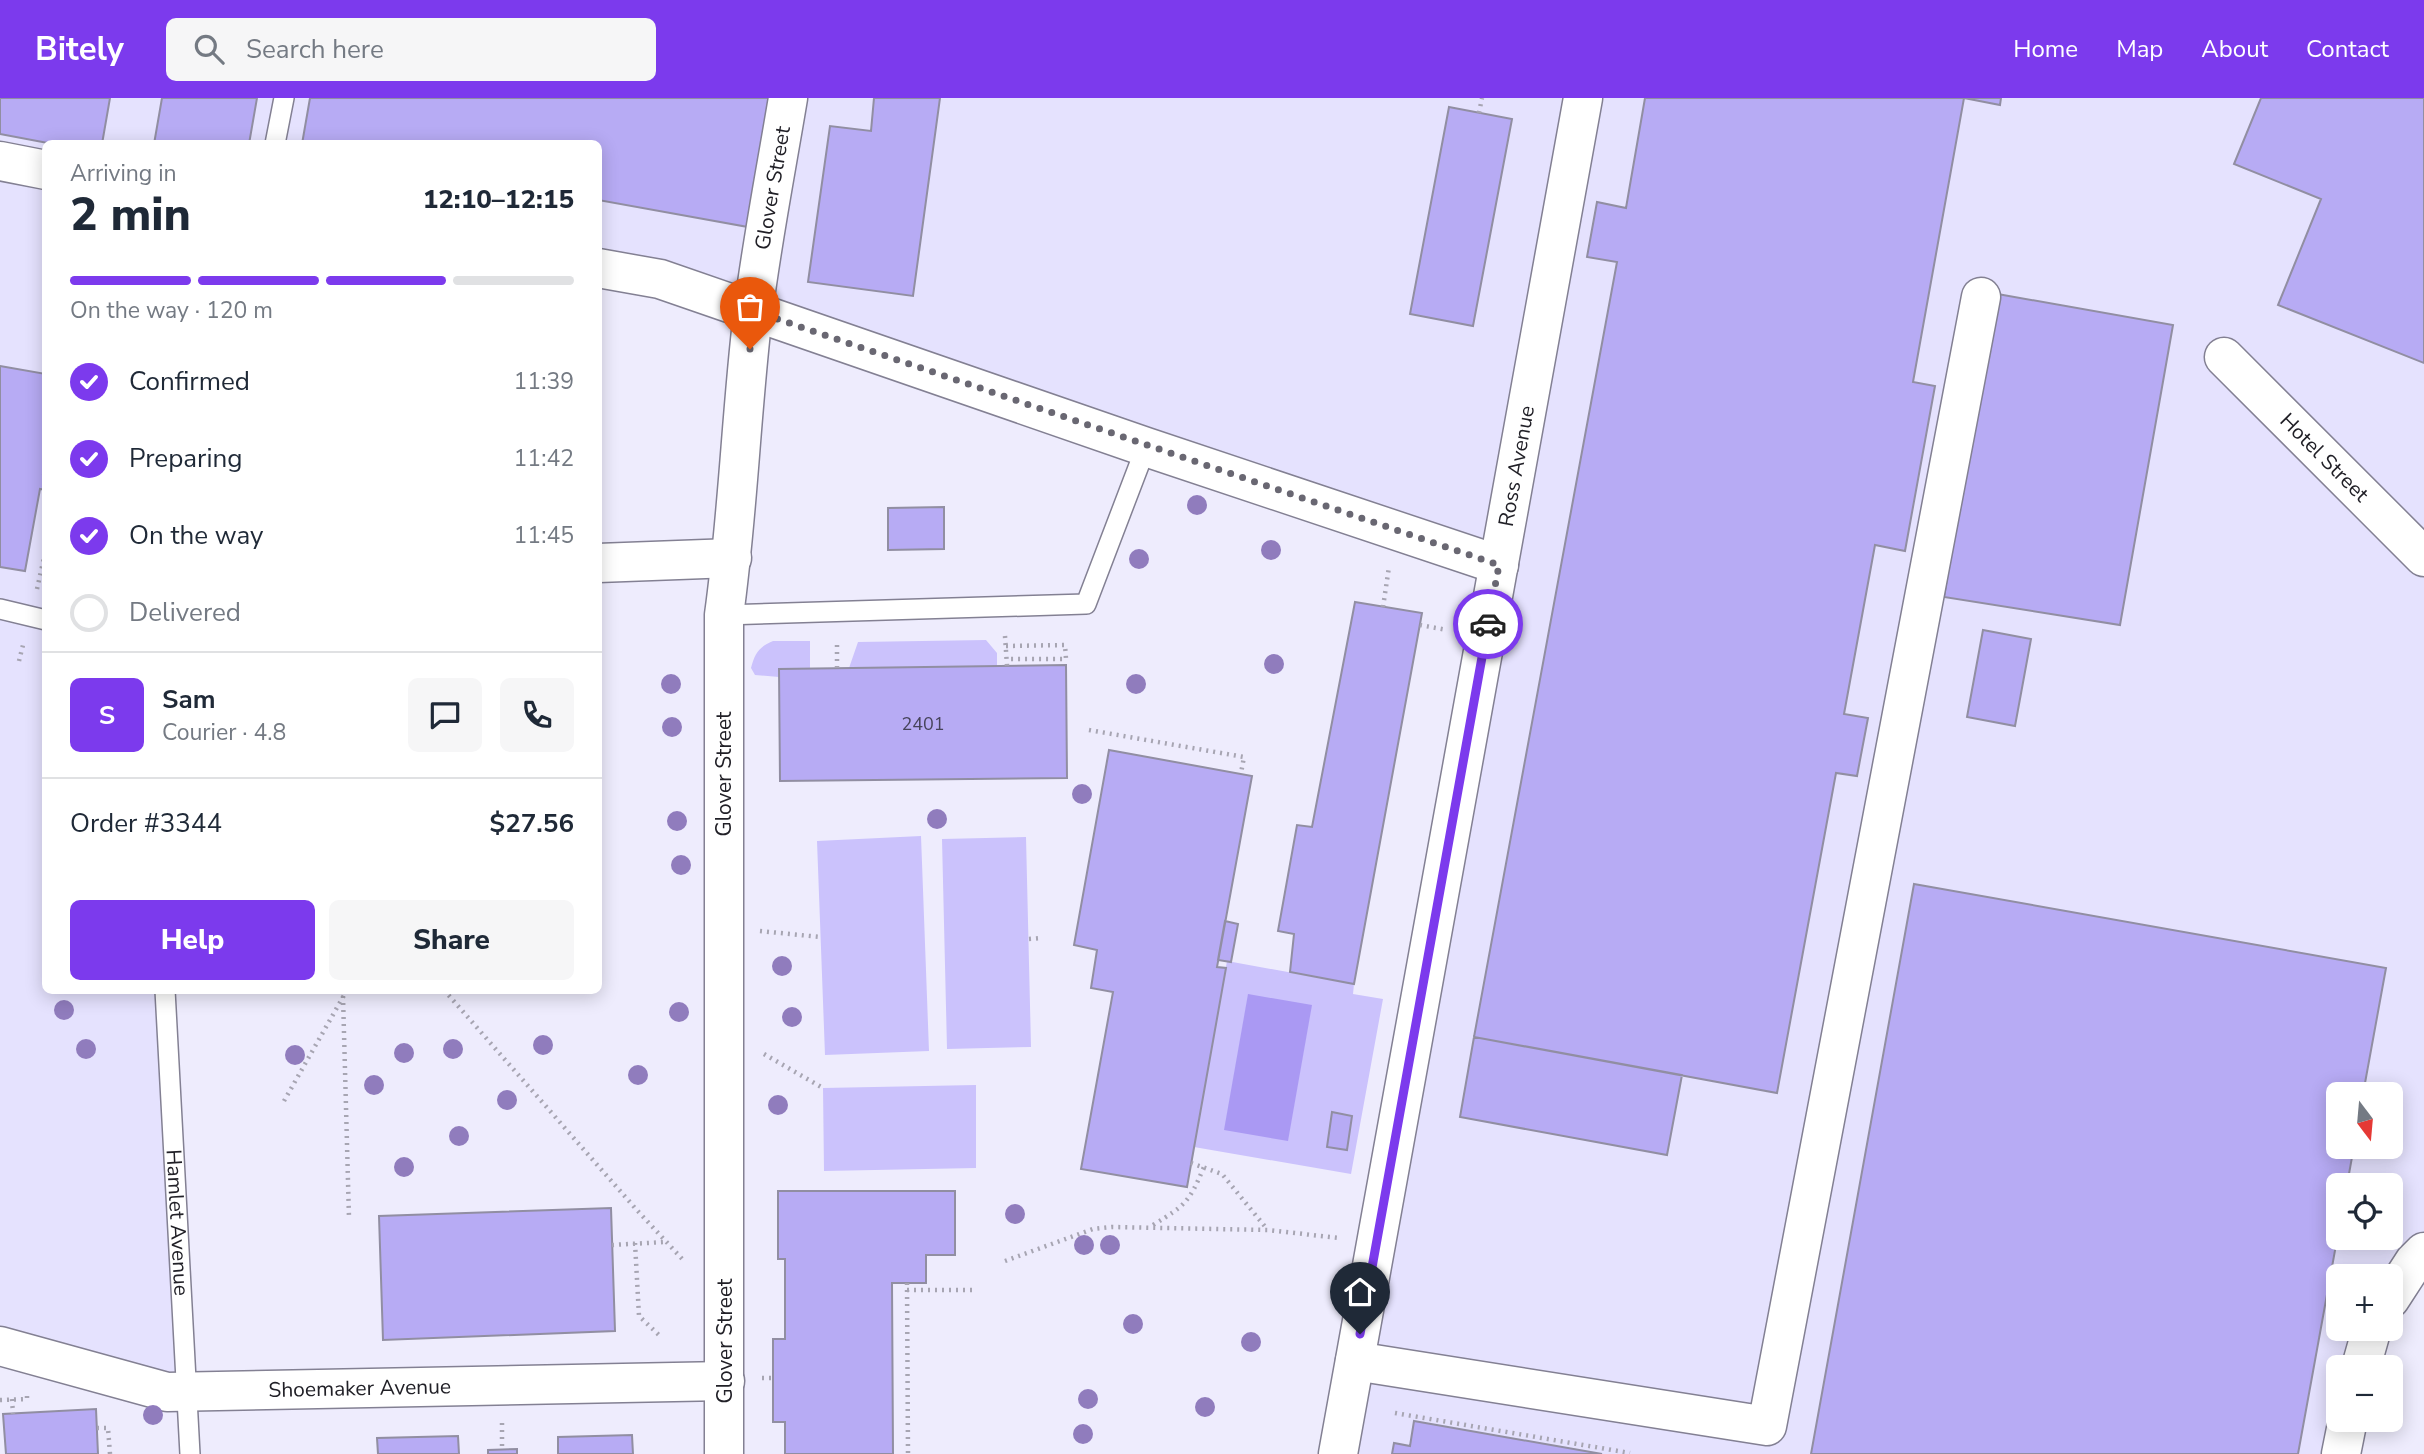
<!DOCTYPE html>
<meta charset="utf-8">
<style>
body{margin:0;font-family:"Nunito Sans",sans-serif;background:#f6f6f7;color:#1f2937;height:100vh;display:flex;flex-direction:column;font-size:26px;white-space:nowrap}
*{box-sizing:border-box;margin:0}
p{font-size:23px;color:#747a83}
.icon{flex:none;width:38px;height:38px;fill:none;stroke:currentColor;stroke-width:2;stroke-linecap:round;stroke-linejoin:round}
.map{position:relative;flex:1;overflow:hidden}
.drawer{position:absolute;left:42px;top:42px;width:560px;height:854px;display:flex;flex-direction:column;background:#fff;border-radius:10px;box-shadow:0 4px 18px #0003}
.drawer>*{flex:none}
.needle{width:46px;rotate:164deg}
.tools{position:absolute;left:2326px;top:984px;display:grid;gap:14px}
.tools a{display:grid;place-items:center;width:77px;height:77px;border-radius:10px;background:#fff;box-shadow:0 4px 18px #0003;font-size:35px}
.pin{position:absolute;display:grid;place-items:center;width:60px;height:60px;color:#fff;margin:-72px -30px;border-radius:50% 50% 50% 0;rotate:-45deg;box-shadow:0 0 7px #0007}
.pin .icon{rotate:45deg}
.courier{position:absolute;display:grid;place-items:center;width:70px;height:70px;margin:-35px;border:5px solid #7c3aed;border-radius:50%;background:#fff;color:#222;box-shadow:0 2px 9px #0007}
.overview em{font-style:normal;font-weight:800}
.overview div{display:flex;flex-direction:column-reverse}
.overview{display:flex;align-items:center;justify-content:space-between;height:119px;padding:0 28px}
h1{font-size:46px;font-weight:800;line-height:52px}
.bar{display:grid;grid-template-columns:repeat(4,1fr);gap:10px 7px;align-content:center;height:84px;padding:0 28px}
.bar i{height:9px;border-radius:5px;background:#e0e1e3}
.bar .selected{background:#7c3aed}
.bar p{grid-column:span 4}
.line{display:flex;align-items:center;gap:18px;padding:0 28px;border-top:2px solid #e0e1e3}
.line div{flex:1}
.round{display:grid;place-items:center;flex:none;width:74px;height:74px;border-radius:10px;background:#f6f6f7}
ol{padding:0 28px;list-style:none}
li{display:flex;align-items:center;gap:21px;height:77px}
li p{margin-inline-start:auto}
li .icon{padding:7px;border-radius:50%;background:#7c3aed;color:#fff;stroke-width:4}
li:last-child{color:#747a83}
li i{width:38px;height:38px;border:4px solid #e0e1e3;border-radius:50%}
.cta{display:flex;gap:14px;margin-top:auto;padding:14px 28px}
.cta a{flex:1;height:80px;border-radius:10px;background:#7c3aed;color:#fff;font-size:28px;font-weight:800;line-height:80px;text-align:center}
.cta a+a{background:#f6f6f7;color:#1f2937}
header{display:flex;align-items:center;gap:42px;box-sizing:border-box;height:98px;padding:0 35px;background:#7c3aed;color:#fff}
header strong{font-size:33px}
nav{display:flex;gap:38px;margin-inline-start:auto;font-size:24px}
.search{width:490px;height:63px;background:#f6f6f7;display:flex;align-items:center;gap:18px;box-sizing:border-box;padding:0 24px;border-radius:10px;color:#747a83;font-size:26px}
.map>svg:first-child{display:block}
</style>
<header>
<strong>Bitely</strong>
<div class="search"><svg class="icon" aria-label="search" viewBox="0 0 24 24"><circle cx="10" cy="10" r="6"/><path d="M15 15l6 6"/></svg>Search here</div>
<nav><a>Home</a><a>Map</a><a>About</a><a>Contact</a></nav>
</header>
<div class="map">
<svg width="2424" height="1356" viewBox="0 0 2424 1356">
<rect width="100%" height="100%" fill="#eeecfd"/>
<path fill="#e5e2fe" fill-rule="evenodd" d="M0,0h2424v1154l-34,24h-52v52h34l-11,39h-23v52l3,35h-1002l159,-889 -899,-297 -1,-124h-552v846l119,1 23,401 -188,-46zM2338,996h52v52h-52zM2338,1087h52v52h-52z"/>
<path fill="#cbc2fc" d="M986,542l11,13v13l-148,2 9,-26z
M773,543h37v28h-31v8l-24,-2 -4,-7c4,-15 8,-21 22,-27z
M921,738l8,215 -104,4 -8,-214z
M1026,739l5,210 -84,2 -5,-210z
M1227,863l127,23 -1,10 30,5 -32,175 -157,-27z
M976,987v83l-152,3 -1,-83z"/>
<path fill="#aa99f3" d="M1248,896l64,11 -24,136 -64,-11z"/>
<path fill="#b7abf4" stroke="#918ea2" stroke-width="2" d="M0,0h110l-8,46h-49l-53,-10z
M162,0h95l-8,46h-95z
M310,0h462l-24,129 -150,-27v-56h-296z
M874,0h66l-27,198 -105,-14 22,-156 41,5z
M1645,0h356l-1,7 -36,-7 -51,284 22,4 -30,165 -30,-6 -31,169 24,4 -11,58 -21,-3 -59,320 -303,-56 143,-775 -30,-5 10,-55 29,6z
M2261,0h163v265l-146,-58 43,-106 -87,-35z
M1449,9l63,12 -39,207 -63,-12z
M1992,195l181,32 -53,300 -176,-28z
M0,268l46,8v84l-3,16 3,1v15l-6,-1 -15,82 -25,-4z
M944,409v42l-56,1v-42z
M1355,504l67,11 -68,371 -64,-12 4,-38 -16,-3 19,-106 15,2z
M1983,532l48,9 -16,87 -48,-9z
M1066,567l1,113 -287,3 -1,-112z
M1109,652l143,26 -35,191 9,1 -39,219 -106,-18 32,-177 -22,-4 6,-38 -23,-5z
M1914,786l472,84 -23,126h-25v52h16l-7,39h-9v49l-40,220h-487z
M1225,823l13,3 -7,38 -13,-2z
M1474,939l208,38 -15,80 -207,-38z
M1332,1014l20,4 -5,34 -20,-3z
M778,1093h177v64h-29v28h-34l1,171h-108v-32h-12v-83h12v-80h-7z
M611,1110l4,123 -232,9 -4,-124z
M96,1311l2,45h-92l-3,-40z
M1414,1323l188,33h-210l2,-11 16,3z
M632,1337l1,19h-75v-17z
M458,1338l1,18h-81l-1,-16z
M517,1351v5h-29v-4z"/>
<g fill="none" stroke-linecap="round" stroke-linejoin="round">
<g stroke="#838093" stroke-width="22">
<g id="lane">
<path d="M275,46l9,-46"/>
<path d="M0,511l46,11"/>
<path d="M724,517l362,-11 60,-157"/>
<path id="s1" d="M165,892l25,464"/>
</g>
</g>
<g stroke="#838093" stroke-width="41">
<g id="street">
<path d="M0,63l46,9"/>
<path d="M598,170l62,11 486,168 353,118"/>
<path id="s2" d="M2224,259l200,200"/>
<path d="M598,465l134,-5"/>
<path d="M2390,1201l24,-37 10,-10"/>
<path id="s3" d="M0,1248l167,46 558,-11"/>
<path d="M1355,1263l412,65 214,-1129"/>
<path d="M2361,1269l11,-39"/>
<path id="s4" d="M724,1356v-839c14,-100 17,-201 29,-302 9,-72 23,-143 35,-215"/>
<path id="s5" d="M1338,1356l245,-1356"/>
<path d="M2341,1356l7,-35"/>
</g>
</g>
<path stroke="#a7a5b2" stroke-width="4.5" stroke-dasharray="2 5" stroke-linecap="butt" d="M1479,15l3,-15
M37,491l9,-40
M1383,509l6,-40
M1420,527l27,5
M1005,538l2,30
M1006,548l59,-1 1,14h-59
M19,563l4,-16
M837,570v-27
M1089,632l155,27 -3,16
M760,833l60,6
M1029,841l13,-1
M444,892l191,218 50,54
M343,898l6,222
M764,956l59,34
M284,1003l63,-111
M1191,1065l31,11 45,55
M1153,1127c33,-20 36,-23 51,-58
M635,1145l4,73 22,21
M612,1147l53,-3
M1005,1163l88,-32 19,-2 156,3 71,8
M907,1185l1,171
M907,1192h66
M762,1280h11
M12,1301l1,15
M0,1302l27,-1v-7
M1395,1315l235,40
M502,1325v26
M97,1330h11l2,26"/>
<use href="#lane" stroke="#fff" stroke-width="19"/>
<use href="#street" stroke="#fff" stroke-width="38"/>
</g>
<g fill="#907cbd">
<circle cx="1197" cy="407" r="10"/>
<circle cx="1271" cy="452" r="10"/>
<circle cx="1139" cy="461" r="10"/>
<circle cx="1274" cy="566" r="10"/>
<circle cx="671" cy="586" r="10"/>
<circle cx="1136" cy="586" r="10"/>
<circle cx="672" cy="629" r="10"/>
<circle cx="1082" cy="696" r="10"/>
<circle cx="937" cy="721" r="10"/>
<circle cx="677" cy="723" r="10"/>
<circle cx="681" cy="767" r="10"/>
<circle cx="782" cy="868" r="10"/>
<circle cx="64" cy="912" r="10"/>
<circle cx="679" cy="914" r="10"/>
<circle cx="792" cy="919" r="10"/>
<circle cx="543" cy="947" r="10"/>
<circle cx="86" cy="951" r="10"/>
<circle cx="453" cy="951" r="10"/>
<circle cx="404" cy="955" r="10"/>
<circle cx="295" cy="957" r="10"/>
<circle cx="638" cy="977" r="10"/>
<circle cx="374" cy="987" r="10"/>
<circle cx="507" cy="1002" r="10"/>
<circle cx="778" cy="1007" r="10"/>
<circle cx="459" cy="1038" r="10"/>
<circle cx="404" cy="1069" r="10"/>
<circle cx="1015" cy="1116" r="10"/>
<circle cx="1084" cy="1147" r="10"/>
<circle cx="1110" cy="1147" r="10"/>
<circle cx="1133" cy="1226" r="10"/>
<circle cx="1251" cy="1244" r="10"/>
<circle cx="1088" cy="1301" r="10"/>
<circle cx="1205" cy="1309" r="10"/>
<circle cx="153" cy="1317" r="10"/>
<circle cx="1083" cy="1336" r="10"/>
</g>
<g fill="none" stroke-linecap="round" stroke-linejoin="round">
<path stroke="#696772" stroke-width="7" stroke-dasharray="0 12.6" d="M750,251l4,-38 745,254 -11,59"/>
<path stroke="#7c3aed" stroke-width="9" d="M1360,1236l128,-710"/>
</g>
<g text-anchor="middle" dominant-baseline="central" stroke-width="7" stroke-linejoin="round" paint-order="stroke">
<g font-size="18" fill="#46435a">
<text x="923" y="626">2401</text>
</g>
<g font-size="21" fill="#212027" stroke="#fff">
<text stroke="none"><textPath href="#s4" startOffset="1269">Glover Street</textPath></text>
<text stroke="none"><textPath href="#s2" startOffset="142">Hotel Street</textPath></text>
<text stroke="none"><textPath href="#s5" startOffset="1004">Ross Avenue</textPath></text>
<text transform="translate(724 676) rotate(-90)">Glover Street</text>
<text stroke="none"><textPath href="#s1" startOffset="233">Hamlet Avenue</textPath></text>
<text transform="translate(725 1243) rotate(-90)">Glover Street</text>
<text stroke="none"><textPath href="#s3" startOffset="366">Shoemaker Avenue</textPath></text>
</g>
</g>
</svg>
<div class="tools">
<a><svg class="needle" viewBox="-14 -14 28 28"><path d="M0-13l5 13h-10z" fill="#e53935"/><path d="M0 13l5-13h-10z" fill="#747a83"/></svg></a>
<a><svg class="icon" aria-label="locate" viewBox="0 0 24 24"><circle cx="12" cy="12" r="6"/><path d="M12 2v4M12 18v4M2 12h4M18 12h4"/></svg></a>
<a>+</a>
<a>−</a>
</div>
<div class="pin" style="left:750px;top:251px;background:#ea580c"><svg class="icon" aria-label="bag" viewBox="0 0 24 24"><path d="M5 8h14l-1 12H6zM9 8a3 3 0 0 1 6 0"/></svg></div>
<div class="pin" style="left:1360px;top:1236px;background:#1f2937"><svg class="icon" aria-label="home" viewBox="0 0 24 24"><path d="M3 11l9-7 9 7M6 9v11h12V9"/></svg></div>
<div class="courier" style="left:1488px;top:526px"><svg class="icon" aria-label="car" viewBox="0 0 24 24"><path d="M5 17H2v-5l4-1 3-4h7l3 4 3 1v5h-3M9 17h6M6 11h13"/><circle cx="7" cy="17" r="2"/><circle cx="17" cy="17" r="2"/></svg></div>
<section class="drawer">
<div class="overview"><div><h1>2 min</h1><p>Arriving in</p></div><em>12:10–12:15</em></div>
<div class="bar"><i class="selected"></i><i class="selected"></i><i class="selected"></i><i></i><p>On the way · 120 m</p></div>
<ol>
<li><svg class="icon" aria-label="check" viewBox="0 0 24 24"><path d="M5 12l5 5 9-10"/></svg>Confirmed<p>11:39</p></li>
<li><svg class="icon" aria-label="check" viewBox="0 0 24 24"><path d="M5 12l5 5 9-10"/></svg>Preparing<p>11:42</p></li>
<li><svg class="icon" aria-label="check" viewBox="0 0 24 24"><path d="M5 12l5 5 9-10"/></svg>On the way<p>11:45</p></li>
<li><i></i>Delivered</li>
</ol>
<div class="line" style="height:126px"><b class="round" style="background:#7c3aed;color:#fff">S</b><div><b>Sam</b><p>Courier · 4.8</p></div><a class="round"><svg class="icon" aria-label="chat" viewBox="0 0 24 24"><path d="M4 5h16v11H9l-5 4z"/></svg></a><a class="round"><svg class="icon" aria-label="phone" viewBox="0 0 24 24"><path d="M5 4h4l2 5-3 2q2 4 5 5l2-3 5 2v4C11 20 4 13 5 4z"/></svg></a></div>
<div class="line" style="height:91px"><div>Order #3344</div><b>$27.56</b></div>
<div class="cta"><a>Help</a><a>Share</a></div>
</section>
</div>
